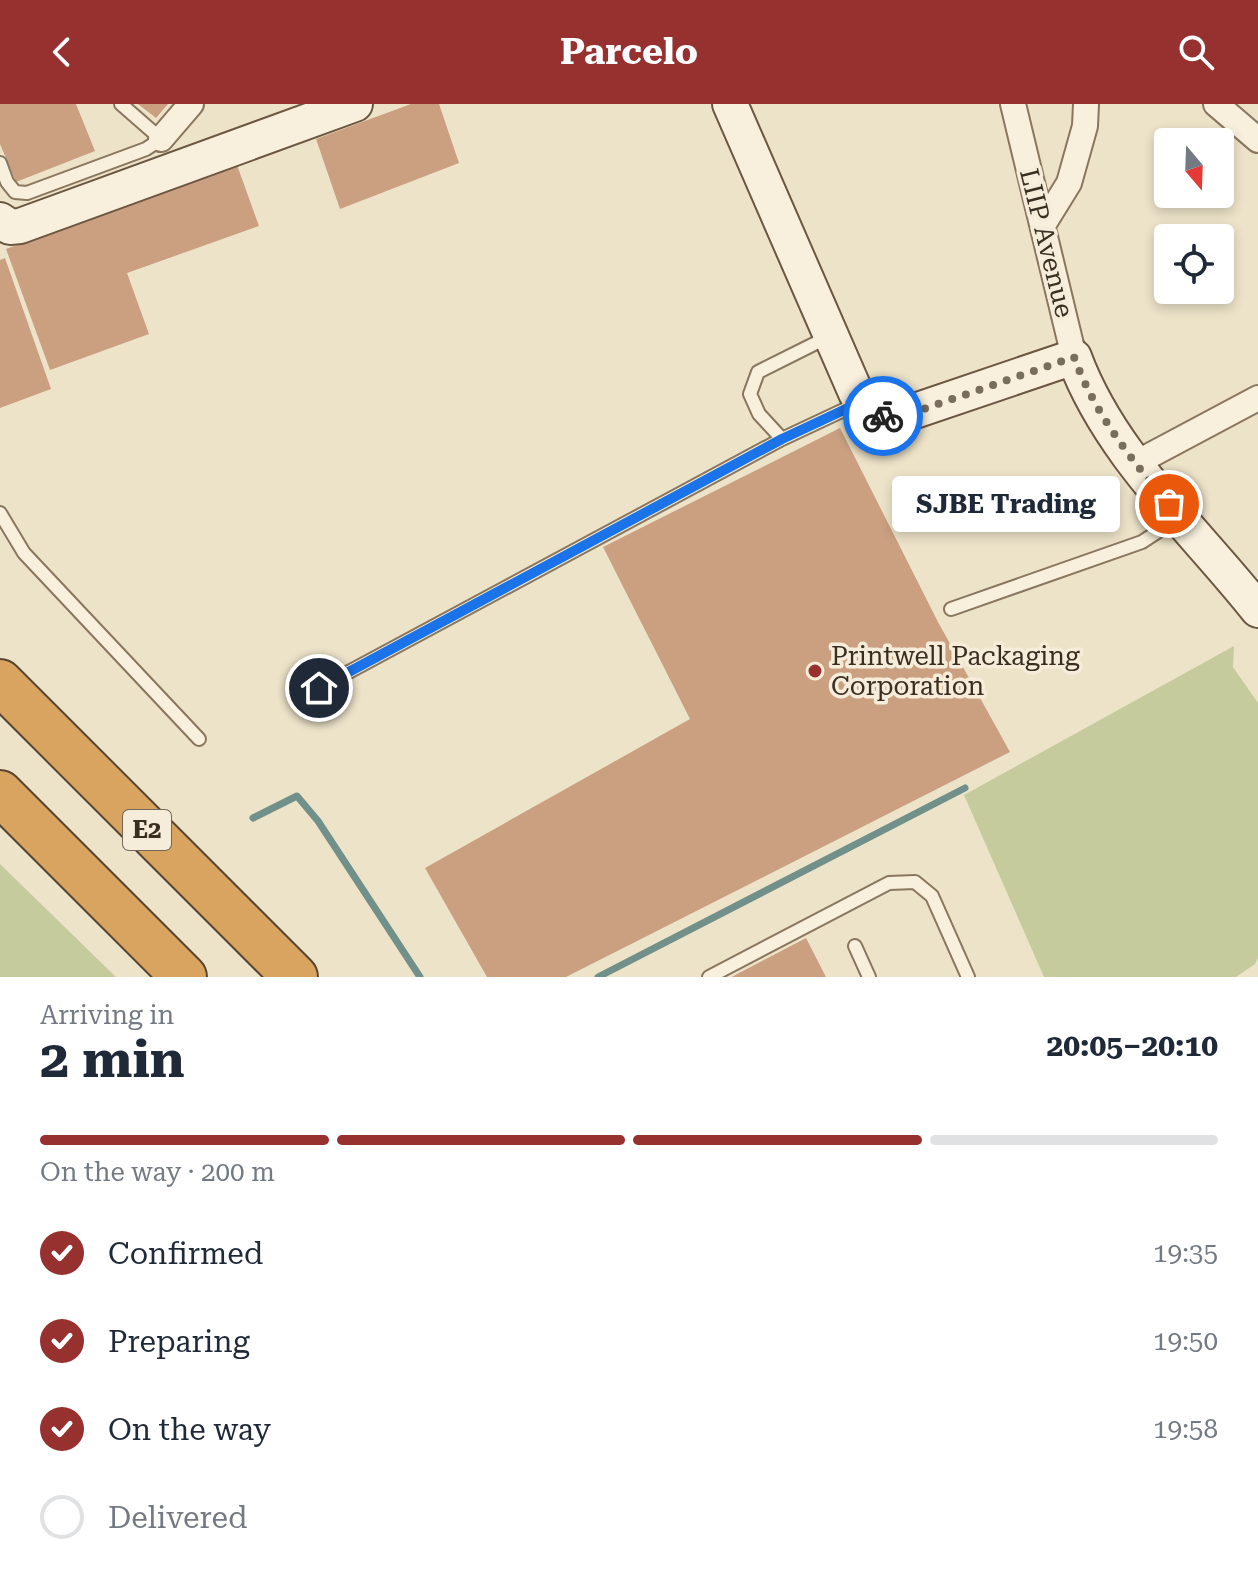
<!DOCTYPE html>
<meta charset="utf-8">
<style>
body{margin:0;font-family:"Roboto Serif",serif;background:#f2f2f3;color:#1f2937;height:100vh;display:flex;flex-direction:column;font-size:30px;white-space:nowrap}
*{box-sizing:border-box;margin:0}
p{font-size:26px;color:#747a83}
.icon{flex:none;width:44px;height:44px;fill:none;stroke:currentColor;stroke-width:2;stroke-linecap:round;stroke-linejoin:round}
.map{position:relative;height:873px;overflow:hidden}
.panel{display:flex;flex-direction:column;background:#fff;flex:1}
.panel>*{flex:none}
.needle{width:52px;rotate:161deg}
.tools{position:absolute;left:1154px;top:24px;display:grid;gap:16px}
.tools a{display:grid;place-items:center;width:80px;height:80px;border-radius:8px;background:#fff;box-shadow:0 4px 12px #0003;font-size:40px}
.pin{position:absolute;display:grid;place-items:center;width:68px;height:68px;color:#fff;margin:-34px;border:4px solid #fff;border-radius:50%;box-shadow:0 2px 8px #0007}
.courier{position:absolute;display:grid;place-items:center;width:80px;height:80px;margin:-40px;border:6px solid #1a73e8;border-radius:50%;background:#fff;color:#222;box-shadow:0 2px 10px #0007}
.bubble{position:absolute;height:56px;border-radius:8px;background:#fff;box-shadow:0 4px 12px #0003;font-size:26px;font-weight:700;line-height:56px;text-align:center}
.summary em{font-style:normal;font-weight:700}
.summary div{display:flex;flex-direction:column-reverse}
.summary{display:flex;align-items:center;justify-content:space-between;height:136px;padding:0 40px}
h1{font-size:52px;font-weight:700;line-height:60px}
.bar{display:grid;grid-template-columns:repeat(4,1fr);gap:12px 8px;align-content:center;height:96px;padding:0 40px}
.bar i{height:10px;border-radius:6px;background:#e0e1e3}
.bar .current{background:#963130}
.bar p{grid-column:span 4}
ol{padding:0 40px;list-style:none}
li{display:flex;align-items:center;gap:24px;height:88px}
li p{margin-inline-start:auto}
li .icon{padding:8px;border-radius:50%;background:#963130;color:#fff;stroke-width:4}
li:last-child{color:#747a83}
li i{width:44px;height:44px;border:4px solid #e0e1e3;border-radius:50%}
header{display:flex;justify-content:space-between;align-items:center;height:104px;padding:0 40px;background:#963130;color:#fff;font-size:36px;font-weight:700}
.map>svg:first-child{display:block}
</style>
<header><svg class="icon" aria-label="back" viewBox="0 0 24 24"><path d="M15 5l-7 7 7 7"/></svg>Parcelo<svg class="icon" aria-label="search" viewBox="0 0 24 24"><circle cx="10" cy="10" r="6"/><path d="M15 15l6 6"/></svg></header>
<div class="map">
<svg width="1258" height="873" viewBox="0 0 1258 873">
<rect width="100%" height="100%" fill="#ede3c9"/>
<path fill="#c6cb9d" d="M1234,542l-1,21 25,36v255l-3,6 -19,13h-192l-80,-182z
M0,760l116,113h-116z"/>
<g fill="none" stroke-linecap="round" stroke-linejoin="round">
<path stroke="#709089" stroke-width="7" d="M253,714l44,-22 21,25 102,156
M598,873l367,-189"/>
</g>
<path fill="#caa081" d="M0,0h76l19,47 -79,31 -16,-38z
M138,0h30l-12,14z
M411,0h28l20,59 -119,46 -24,-70z
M237,61l22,61 -132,47 22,61 -99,36 -44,-121z
M5,154l46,131 -51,19v-148z
M840,324l98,194 72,130 -444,225h-79l-62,-109 265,-149 -87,-172z
M806,834l20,39h-94l5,-3z"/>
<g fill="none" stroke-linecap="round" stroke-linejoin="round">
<g stroke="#89765e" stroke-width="16">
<path id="lane" d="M0,59l7,19 8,10 12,1 119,-44 15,-10 -40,-35
M782,335l-23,-25 -9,-20 8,-22 60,-30 10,-3
M0,409l24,40 175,186
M951,505l191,-67 35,-23
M319,584l463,-249 66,-31 8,-6
M855,842l14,31
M709,873l180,-94 26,-1 17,14 36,81"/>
</g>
<g stroke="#89765e" stroke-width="28">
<path id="street" d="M1013,0l61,253
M1216,0l42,36
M161,35l30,-35
M1043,121l26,-42 16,-57 1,-22
M1136,359l122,-65"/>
</g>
<g stroke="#6b5741" stroke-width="38">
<path id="secondary" d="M730,0l126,289c11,22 23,26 47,22l171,-58c36,98 120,172 184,253
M0,116l10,7 10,-1 335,-122"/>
</g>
<g stroke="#584432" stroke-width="48">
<path id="highway" d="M0,578l295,295
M0,689l184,184"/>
</g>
<use href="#lane" stroke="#f8f0dc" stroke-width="12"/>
<use href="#street" stroke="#f8f0dc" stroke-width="24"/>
<use href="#secondary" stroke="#f8f0dc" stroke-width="34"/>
<use href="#highway" stroke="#d8a45f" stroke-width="44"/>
</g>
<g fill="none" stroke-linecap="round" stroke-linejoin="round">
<path stroke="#796d5c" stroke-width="8" stroke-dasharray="0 14.4" d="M883,312l10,1 22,-5 159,-55c20,55 57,103 95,147"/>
<path stroke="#1a73e8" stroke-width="10" d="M319,584l463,-249 66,-31 11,-8 12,12 12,4"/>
</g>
<circle fill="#963130" stroke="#f5edd9" stroke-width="3" cx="815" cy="567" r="8"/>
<g text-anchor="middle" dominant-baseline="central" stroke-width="7" stroke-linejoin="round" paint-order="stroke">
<rect fill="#f5edd9" stroke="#726758" stroke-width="2" x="123" y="706" width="48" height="40" rx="6"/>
<g font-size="24" font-weight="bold" fill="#3a2e21">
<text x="147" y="726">E2</text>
</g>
<g font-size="26" fill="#3a2e21" stroke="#f5edd9">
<text transform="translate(1047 139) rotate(76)">LIIP Avenue</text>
</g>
<g font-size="26" fill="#3a2e21" stroke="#f5edd9" text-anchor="start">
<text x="831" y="552">Printwell Packaging<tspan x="831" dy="30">Corporation</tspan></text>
</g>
</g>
</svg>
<div class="tools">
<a><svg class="needle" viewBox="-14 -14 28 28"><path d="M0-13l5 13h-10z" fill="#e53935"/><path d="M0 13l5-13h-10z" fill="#747a83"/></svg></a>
<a><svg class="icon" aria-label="locate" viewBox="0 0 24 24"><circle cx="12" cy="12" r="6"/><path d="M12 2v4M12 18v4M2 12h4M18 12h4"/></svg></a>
</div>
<div class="pin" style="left:1169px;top:400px;background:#ea580c"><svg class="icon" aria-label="bag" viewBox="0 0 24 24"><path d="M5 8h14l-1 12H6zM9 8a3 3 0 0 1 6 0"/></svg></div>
<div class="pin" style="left:319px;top:584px;background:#1f2937"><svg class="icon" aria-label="home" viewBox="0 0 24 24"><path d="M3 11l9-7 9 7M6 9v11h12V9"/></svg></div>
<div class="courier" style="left:883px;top:312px"><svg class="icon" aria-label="bike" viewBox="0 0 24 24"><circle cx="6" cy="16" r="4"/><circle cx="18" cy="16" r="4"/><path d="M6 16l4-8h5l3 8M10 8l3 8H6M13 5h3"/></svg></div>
<div class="bubble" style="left:892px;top:372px;width:228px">SJBE Trading</div>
</div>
<section class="panel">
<div class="summary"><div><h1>2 min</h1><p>Arriving in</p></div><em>20:05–20:10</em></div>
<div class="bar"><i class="current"></i><i class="current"></i><i class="current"></i><i></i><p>On the way · 200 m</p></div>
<ol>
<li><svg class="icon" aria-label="check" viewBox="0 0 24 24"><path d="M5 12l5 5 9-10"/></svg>Confirmed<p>19:35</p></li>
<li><svg class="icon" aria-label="check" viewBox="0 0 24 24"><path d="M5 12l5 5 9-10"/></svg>Preparing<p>19:50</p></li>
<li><svg class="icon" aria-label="check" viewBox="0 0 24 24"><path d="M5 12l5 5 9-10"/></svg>On the way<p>19:58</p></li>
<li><i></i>Delivered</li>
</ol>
</section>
